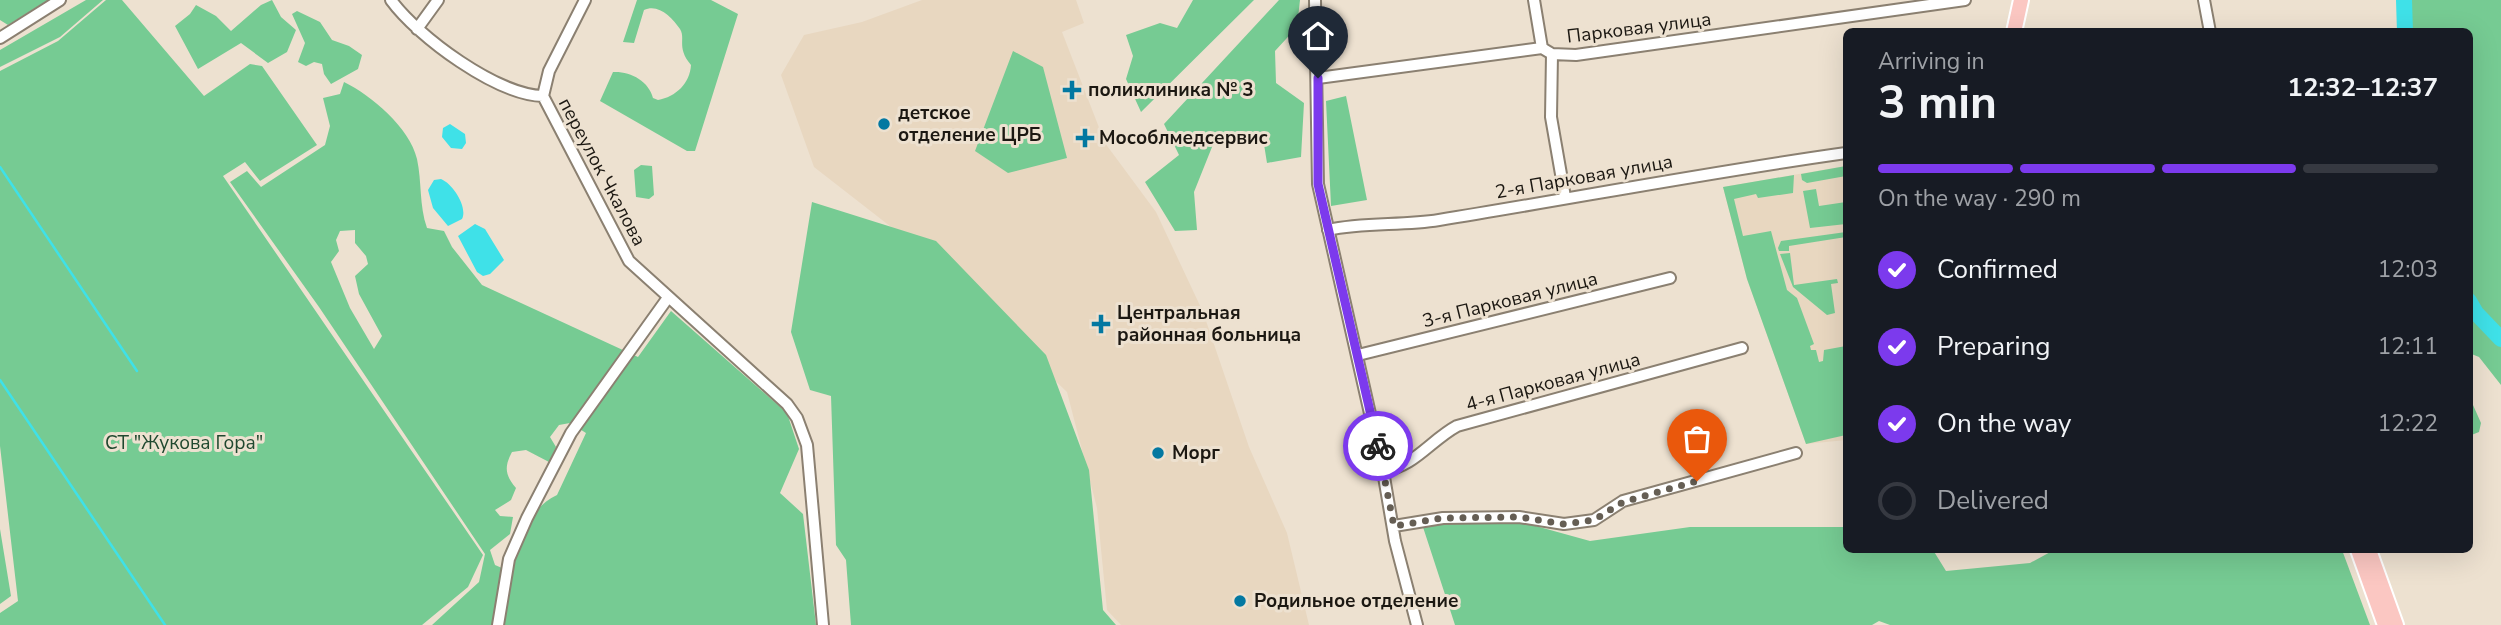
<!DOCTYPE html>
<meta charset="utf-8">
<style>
body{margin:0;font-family:"Nunito Sans",sans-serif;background:#20242c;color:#f1f3f6;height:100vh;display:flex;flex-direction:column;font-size:26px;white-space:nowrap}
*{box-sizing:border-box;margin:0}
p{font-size:23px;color:#9ea1a6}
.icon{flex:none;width:38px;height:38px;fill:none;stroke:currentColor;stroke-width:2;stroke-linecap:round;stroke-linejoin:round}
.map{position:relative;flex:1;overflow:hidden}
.drawer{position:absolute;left:1843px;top:28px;width:630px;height:525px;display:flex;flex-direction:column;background:#171b24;border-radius:10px;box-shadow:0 7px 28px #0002}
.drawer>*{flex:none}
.pin{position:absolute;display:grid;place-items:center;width:60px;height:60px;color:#fff;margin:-72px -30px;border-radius:50% 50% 50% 0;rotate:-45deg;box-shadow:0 0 7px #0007}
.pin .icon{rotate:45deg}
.courier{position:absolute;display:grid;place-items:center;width:70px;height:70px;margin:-35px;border:5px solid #7c3aed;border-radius:50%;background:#fff;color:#222;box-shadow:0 2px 9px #0007}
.overview em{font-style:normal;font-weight:700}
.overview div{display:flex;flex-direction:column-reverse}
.overview{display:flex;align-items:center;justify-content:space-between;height:119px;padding:0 35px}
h1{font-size:46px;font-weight:700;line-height:52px}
.bar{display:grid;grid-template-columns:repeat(4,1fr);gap:10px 7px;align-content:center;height:84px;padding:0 35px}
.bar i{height:9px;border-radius:5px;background:#363941}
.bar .active{background:#7c3aed}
.bar p{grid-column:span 4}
ol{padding:0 35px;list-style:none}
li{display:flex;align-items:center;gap:21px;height:77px}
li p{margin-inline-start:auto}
li .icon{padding:7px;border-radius:50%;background:#7c3aed;color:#fff;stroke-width:4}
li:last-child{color:#9ea1a6}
li i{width:38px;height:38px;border:4px solid #363941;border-radius:50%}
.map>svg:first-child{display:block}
</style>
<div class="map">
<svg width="2501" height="625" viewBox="0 0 2501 625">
<rect width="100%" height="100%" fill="#ede1d0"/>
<path fill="#e8d7c0" d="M922,0h154l8,23 -22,9 43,111 51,69 47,100 46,135 38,86 22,92h-188l-14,-15 -10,-102 -30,-116 -154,-148 -99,-77 -33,-92 23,-40 58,-13z
M1846,166v274l-40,4 -59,-165 -24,-92z"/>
<path fill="#76cb93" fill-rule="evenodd" d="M0,0h48l-40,25 -8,-5z
M86,0h17l-43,37 -60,30v-17z
M106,0h16l82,96 46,-32 12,2 55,79 -57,36 -15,-19 -22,14 260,379 -15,32 -46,38h-422v-12l18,-12 -18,-155v-375l58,-30z
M272,0l9,17 15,13 -9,22 -19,11 -27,-20 -43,26 -23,-43 15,-12 6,-9 20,11 15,15 30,-26z
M637,0h74l27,14 -43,137h-8l-87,-50 13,-29c17,-1 36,9 40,26l5,2c18,-3 32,-17 33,-35 -15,-18 -5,-26 -11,-36 -8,-12 -22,-26 -36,-19l-10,33 -11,-1z
M1193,0h61l-113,112 -15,-33 7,-23 -7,-21 34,-12 17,5z
M1279,0h21l-3,27 -22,24 1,32 28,20 -3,54 -34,6 -5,-31 -48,10 -20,50 3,38 -22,1 -30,-49 34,-27 -15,-31z
M2397,0h104v385l-22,-28 -10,-4v-321l-69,-1z
M297,11l23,11 12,18 17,6 13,9 -4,14 -27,15 -7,-10 -2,-10 -8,-2 -8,4 -8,-4 7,-19 -13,-29z
M1013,51l30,16 24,91 -59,15 -33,-22z
M344,82c27,13 66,46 73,77 5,23 2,46 10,69l17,3 8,16 30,38 156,72 33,-46 116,102 12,36 -19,44 23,21 13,111h-384l47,-43 6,-28 -166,-247 -89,-125 17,-11 14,16 64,-42 5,-19 -7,-28 17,-4zM355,230v13l11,13 2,8 -13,12 4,18 23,42 -8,13 -24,-41 -19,-46 8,-11 -3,-11 4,-9zM570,423l16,10 -29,62c-29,13 -37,48 -48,76l-14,-6 -5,-15 20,-16 3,-17 -13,-1 -5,-6 16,-10 5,-12c-11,-13 -12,-21 -4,-36l14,-2 23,12 7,-15 -6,-10 9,-12z
M1346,96l21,104 -36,6 -5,-105z
M641,165l11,1 2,29 -5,4 -13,-2 -2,-27z
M1846,166v10l-39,7 -5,-3 -1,-6z
M1794,175l-1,18 -35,5 -2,-4 -22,5 9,37 28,-5 16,59 10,8 17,46 -4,2 1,4h5l3,12 4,-1 1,-11 22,-4v89l-40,9 -59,-165 -24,-92z
M1816,189l3,17 27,-4v22l-36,4 -7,-37z
M812,202l124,39 110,114 43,115 14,140 13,15h-265l-5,-65 -10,-15 -5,-149 -21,-6 -19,-58z
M1846,232v5l-57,9v5h-10l-1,-3 3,-7z
M1790,253l4,32 43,-6 1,4 -7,1 4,29 -8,2 -34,-28 -13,-33z
M2469,396l12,27 -2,9 -10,4z
M1421,521l100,1 69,19 100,-14h156v23h87l13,21 84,-8 24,-13h288l28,75h-480l-11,-4 -7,4h-417z
M0,529l11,67 -11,8z"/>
<path fill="#3fe1e8" d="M450,124l15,10 1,9 -4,6 -11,-1 -9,-11 1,-9z
M441,179c12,5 27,28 21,40l-14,7 -15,-18 -5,-18 6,-10z
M475,224l10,5 19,31 -14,14 -7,2 -6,-4 -19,-36z"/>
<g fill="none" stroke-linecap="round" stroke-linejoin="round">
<path stroke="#3fe1e8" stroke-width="2.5" d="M0,167l137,204
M0,380l165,245"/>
<path stroke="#3fe1e8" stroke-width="16" d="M2404,0l1,32
M2469,301l7,12 25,26"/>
<g stroke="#8b8071" stroke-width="14">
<path id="minor" d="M391,0c27,37 106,95 152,96
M1315,0l3,184 65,287 12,70 22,84
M1534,0l8,48
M2204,0l6,32
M417,29l21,-29
M0,38l60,-38
M1552,54l-1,63 14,80
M1318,78l224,-30 10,6 24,1 389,-55
M543,96l86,165 158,143 10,14 10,27 16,180
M543,96l6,-25 36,-71
M1328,230c36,-8 74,-4 111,-10 136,-22 271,-48 407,-67
M1358,355l312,-77
M1383,471c31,-4 48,-31 74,-45l285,-78
M1394,526l49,-8 76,-1 45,7 30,-4 29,-19 173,-48
M498,625l11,-66 18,-41 44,-85 96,-134"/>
</g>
<g stroke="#fff" stroke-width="18">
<path id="major" d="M2014,32l7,-32
M2358,550l27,75
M2369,550l27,75"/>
</g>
<use href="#minor" stroke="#fff" stroke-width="10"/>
<use href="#major" stroke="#fbc7c2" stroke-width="14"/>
</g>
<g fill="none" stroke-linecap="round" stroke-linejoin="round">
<path stroke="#655e54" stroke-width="7" stroke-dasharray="0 12.6" d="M1378,446l16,80 49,-8 76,-1 45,7 30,-4 29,-18 74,-21"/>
<path stroke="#7c3aed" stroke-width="9" d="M1318,78v106l60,262"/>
</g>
<g fill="#0378a1" stroke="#ede1d0" stroke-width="2.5">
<path d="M1068.5 79.5h7v7h7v7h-7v7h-7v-7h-7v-7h7z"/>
<circle cx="884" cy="124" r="7"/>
<path d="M1081.5 127.5h7v7h7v7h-7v7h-7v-7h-7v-7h7z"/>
<path d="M1097.5 313.5h7v7h7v7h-7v7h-7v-7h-7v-7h7z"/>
<circle cx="1158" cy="453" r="7"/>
<circle cx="1240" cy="601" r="7"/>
</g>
<g text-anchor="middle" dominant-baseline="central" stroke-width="6" stroke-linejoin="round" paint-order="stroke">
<g font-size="19" fill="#1c1812" stroke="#ede1d0">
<text transform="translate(1639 28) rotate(-7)">Парковая улица</text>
<text transform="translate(602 172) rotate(62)">переулок Чкалова</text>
<text transform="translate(1584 177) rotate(-10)">2-я Парковая улица</text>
<text transform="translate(1510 300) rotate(-14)">3-я Парковая улица</text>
<text transform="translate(1553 382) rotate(-15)">4-я Парковая улица</text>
</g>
<g font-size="19" font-weight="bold" fill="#1c1812" stroke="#ede1d0" text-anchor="start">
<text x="1088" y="90">поликлиника № 3</text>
<text x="898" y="113">детское<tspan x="898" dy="22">отделение ЦРБ</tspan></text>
<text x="1099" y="138">Мособлмедсервис</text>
<text x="1117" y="313">Центральная<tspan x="1117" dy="22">районная больница</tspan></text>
<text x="1172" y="453">Морг</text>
<text x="1254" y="601">Родильное отделение</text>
</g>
<g font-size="19" fill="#20482f" stroke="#ede1d0">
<text x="184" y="443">СТ "Жукова Гора"</text>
</g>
</g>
</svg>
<div class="pin" style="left:1697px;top:481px;background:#ea580c"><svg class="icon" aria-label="bag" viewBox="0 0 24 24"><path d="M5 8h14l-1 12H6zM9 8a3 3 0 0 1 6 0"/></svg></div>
<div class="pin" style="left:1318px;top:78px;background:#1f2937"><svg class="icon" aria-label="home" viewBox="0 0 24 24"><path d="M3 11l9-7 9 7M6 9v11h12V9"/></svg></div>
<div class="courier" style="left:1378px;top:446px"><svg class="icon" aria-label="bike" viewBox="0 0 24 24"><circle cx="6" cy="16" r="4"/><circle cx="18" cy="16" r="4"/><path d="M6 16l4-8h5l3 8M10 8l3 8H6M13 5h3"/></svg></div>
<section class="drawer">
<div class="overview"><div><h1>3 min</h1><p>Arriving in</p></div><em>12:32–12:37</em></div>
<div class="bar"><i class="active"></i><i class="active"></i><i class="active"></i><i></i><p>On the way · 290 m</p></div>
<ol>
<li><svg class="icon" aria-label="check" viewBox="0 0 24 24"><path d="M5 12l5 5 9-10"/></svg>Confirmed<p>12:03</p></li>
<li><svg class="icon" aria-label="check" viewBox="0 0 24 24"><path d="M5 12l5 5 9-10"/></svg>Preparing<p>12:11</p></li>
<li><svg class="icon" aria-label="check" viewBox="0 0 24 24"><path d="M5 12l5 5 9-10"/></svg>On the way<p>12:22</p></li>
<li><i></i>Delivered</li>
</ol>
</section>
</div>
